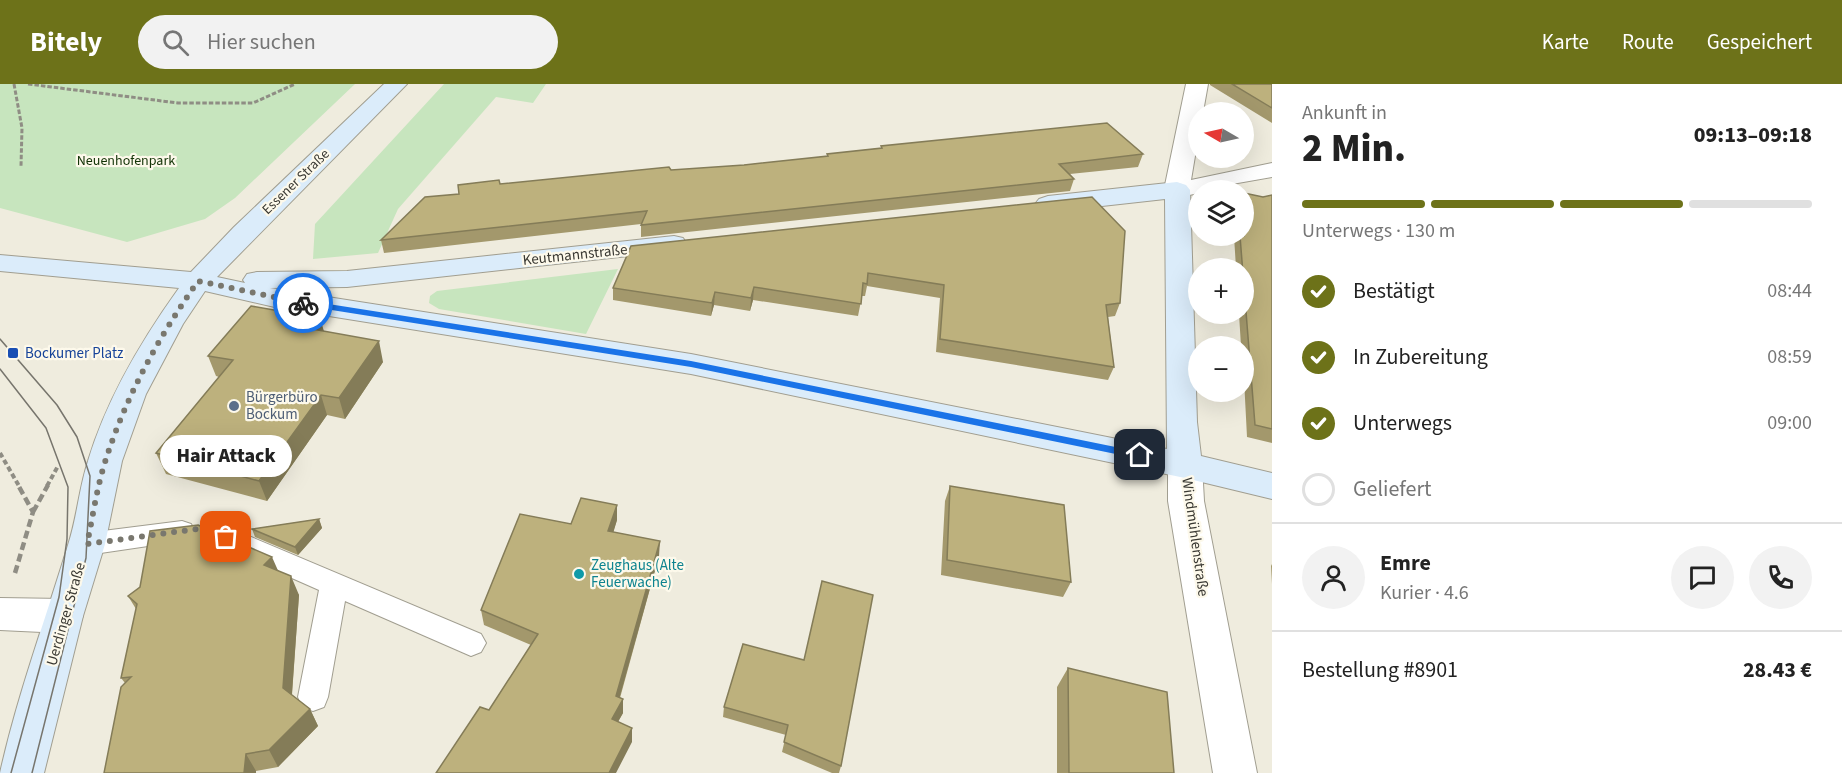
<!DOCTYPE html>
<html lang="de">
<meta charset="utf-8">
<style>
body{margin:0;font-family:"Source Sans 3",sans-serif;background:#f2f2f2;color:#222;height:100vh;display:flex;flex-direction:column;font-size:22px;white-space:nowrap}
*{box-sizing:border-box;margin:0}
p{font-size:20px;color:#767676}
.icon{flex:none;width:33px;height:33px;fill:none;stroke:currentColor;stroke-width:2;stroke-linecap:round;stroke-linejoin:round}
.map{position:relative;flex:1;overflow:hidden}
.sheet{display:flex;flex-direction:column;background:#fff;width:570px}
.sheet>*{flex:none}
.needle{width:39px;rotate:279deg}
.buttons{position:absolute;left:1188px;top:18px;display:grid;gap:12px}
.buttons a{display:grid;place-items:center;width:66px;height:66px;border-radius:50%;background:#fff;box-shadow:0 6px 24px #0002;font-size:30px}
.pin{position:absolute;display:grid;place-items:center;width:51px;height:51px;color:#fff;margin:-26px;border-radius:12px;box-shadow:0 3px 9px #0006}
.courier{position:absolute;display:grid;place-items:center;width:60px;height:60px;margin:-30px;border:4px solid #1a73e8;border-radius:50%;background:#fff;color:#222;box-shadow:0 2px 8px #0007}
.bubble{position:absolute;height:42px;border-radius:21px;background:#fff;box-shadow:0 6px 24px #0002;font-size:20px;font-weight:800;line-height:42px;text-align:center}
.summary em{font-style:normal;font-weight:800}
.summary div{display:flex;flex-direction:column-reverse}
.summary{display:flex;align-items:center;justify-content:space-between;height:102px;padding:0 30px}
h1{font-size:39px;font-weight:800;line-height:45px}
.bar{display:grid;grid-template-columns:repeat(4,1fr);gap:9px 6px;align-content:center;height:72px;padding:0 30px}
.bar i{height:8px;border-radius:4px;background:#e0e0e0}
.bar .current{background:#6d7219}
.bar p{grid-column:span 4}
.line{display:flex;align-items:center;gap:15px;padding:0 30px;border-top:2px solid #e0e0e0}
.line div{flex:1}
.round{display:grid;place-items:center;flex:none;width:63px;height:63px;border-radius:32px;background:#f2f2f2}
ol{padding:0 30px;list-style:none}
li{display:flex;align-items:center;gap:18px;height:66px}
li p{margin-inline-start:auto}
li .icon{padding:6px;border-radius:50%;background:#6d7219;color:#fff;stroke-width:4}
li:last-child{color:#767676}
li i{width:33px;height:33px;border:3px solid #e0e0e0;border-radius:50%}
header{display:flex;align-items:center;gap:36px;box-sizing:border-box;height:84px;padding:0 30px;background:#6d7219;color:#fff}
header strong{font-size:28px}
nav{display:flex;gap:33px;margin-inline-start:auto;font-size:21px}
.search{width:420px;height:54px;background:#f2f2f2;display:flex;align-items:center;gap:15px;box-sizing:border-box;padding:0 21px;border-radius:33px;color:#767676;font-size:22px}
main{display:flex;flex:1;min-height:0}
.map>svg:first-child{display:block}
</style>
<header>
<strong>Bitely</strong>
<div class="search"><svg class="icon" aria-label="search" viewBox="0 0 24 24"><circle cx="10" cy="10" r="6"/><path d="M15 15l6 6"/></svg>Hier suchen</div>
<nav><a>Karte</a><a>Route</a><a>Gespeichert</a></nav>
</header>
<main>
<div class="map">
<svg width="1272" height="689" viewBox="0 0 1272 689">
<rect width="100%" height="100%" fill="#efecde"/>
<path fill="#c7e5be" d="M0,0h355l-120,114 -30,21 -78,23 -127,-34z
M444,0h102l-13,19 -37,-6 -98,112 -20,44 -65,6 2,-35z
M618,185l-32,65 -147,-25 -10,-6 1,-7 7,-5z"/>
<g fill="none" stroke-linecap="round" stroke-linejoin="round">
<g stroke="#a19e90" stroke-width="2">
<path id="lane" d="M182,437l9,3 4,7 -4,7 -9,3 -95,14 -9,-4 -4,-7 4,-7 9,-4z
M244,450l237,100 5,9 -5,9 -10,4 -126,-55 -17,96 -4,10 -11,4 -11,-4 -4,-10 21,-107 -84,-37 -4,-8 4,-8z"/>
</g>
<g stroke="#a19e90" stroke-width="2">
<path id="street" d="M1186,0h22l-5,28h-5v26l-7,42 81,-17v14l-74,13v3l-21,5 -9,-3 -4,-5z
M1185,368l12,4 5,9 2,36 53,272h-44l-45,-272v-36l5,-9z
M0,514l63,1 14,5 6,12 -6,12 -14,5 -63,-3z"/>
</g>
<g stroke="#a19e90" stroke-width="2">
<path id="secondary" d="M384,0h23l-190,193 28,6 -2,-3 4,-6 10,-2 90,-1 327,-35 9,2 4,6 -4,6 -336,37 -77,1 421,66 476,95 -2,-250 -117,13 -9,-3 -4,-5 4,-5 9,-3 129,-14 9,3 4,5 7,232 4,34 71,17v26l-87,-21 -494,-104 -412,-66 -74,-17 -22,33 -37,70 -24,67 -17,83 -22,72 -39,157h-44c17,-77 45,-152 68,-228 9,-27 11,-57 20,-84 19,-63 53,-120 91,-173l-179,-17v-16l191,17 43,-45z"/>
</g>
<path stroke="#8f8d84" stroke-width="3" stroke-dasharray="4.5 2" stroke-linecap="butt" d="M14,0l8,44 -1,38
M28,0l150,19h75l42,-19"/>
<path stroke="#8f8d84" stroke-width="4" stroke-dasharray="5 3" stroke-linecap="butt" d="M0,369l19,33
M47,402l11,-20"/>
<path stroke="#8f8d84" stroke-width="4.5" stroke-dasharray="8 4" stroke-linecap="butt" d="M33,428l15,-27
M15,489l18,-61 -15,-27"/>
<use href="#lane" fill="#fff" fill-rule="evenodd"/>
<use href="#street" fill="#fff" fill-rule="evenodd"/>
<use href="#secondary" fill="#dbecfa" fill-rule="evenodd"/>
<path stroke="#77756d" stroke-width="1.5" d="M0,255l57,66 20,32 13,39 -4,82 -54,215
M0,285l46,59 22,59 -1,52 -8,58 -48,176"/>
</g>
<path fill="#a3986c" d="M1210,0h62v39l-62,-38z
M881,62l262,8 -5,13 -68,7 4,5 -4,12 -429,46v-13l-257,29 -3,-13 78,-46 41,-10 244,-19 83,-8v-3l54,-6z
M1272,111v248l-25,-6 -3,-58v-33h-3l-2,-32h5v-46h-8l-2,-32h10z
M1092,113l28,106 -5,13 -7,1 6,50 -6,13 -172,-28 4,-54 -73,-12 -2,10h-3l-4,20 -105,-16 -3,11 -36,-6 -3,11 -98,-16v-12z
M323,247l60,31 -38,57 -18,-4 -60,86 -101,-27 -10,-21 63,-76 -3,-1 -8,-20z
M950,402l121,96 -8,15 -122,-22 4,-74z
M319,435l3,9 -24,27 -43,-18 -3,-8z
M617,436l-4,12 46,24 -39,142 3,1v14l-5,9 14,6v14l-143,-32 42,-65 -47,-20 -3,-15 90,-86z
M1272,480v20l-1,-18z
M278,486l21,25 -7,100 18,14 8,17 -40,41 -22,4v2h-152l21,-90 -4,-5 15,-69 -8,-13z
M743,560l98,122 -2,7h-7l-50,-21 4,-17 -63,-18 1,-10z
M1068,584l106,105h-117v-86z"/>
<path fill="#847c58" d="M754,203l-1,13 -3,11 1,-13z
M715,208l-1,13 -3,11 1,-13z
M320,234l6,20 -14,-9z
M379,257l4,21 -38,57 -6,-21z
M321,311l6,20 -60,86 -8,-20z
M617,421v15l-8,27 -1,-16z
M319,435l3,9 -24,27 -3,-8z
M660,457l-1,15 -43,154v-14z
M272,473l8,18 -16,-10z
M291,492l8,19 -8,111 -8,-18z
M623,615v14l-11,19v-13z
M310,625l8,17 -40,41 -9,-17z
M632,644v14l-16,31h-7z
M246,670l10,17v2h-12z"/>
<path fill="#bdb17d" stroke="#847c58" stroke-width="1.5" d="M1232,0h40v24z
M1107,39l36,31 -84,10 15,15 -433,46 6,-14 -266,29 44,-43 34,-3 -1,-9 41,-5 1,4 169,-17 2,3 73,-5 84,-9 -1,-2 55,-6 -1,-2z
M1244,109l19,4 9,-2v234l-17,-4 -15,-189h4z
M1092,113l33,34 -5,72 -14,2 8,62 -174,-28 4,-54 -76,-12 -1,11 -4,-1 -2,21 -107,-17 -3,11 -36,-6 -3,11 -99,-15 18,-42z
M251,222l69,12 -8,11 67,12 -40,57 -18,-3 -62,86 -103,-28 77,-93 -25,-4z
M950,402l114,19 7,77 -124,-22z
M581,414l36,7 -9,26 52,10 -44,155 7,3 -11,20 20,9 -23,45h-173l44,-66 9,3 49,-76 -57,-24 39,-96 51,10z
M319,435l-24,28 -43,-18z
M198,441l74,32 -8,8 27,11 -8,112 27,21 -41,41 -23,4 -2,19h-140l17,-86 10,-10 -10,1 16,-74 -9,-8 12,-9 10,-56z
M822,497l51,14 -32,171 -57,-24 4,-17 -64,-18 19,-63 61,16z
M1068,584l99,24 7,81h-105z"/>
<path fill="#1a73e8" d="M303,216l388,61 449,91 5,3 -5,4 -449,-92 -391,-62z"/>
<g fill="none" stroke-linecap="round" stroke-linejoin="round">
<path stroke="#79776e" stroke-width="6" stroke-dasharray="0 10.8" d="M226,453l-22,-9 -117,16c6,-28 10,-58 19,-85 21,-65 53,-122 92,-178l105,22"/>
</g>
<rect fill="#1a4fb4" stroke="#fdf9eb" stroke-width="2" x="7" y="263" width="12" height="12" rx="3"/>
<circle fill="#5c6f8a" stroke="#fdf9eb" stroke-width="2" cx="234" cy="322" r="6"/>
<circle fill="#0f9aa8" stroke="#fdf9eb" stroke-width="2" cx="579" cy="490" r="6"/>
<g text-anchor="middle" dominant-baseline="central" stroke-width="4.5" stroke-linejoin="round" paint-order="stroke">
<g font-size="14" fill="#123306" stroke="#fdf9eb">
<text x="126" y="77">Neuenhofenpark</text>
</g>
<g font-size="14" fill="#393832" stroke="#fdf9eb">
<text transform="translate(296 98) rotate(-44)">Essener Straße</text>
</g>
<g font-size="15" fill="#393832" stroke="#fdf9eb">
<text transform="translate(575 171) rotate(-6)">Keutmannstraße</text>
<text transform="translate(1195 453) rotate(82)">Windmühlenstraße</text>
<text transform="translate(66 530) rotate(-74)">Uerdinger Straße</text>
</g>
<g font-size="15" fill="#164399" stroke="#fdf9eb" text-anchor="start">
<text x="25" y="269">Bockumer Platz</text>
</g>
<g font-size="15" fill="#4e5e75" stroke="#fdf9eb" text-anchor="start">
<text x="246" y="313">Bürgerbüro<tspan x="246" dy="17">Bockum</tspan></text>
</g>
<g font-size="15" fill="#0d838f" stroke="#fdf9eb" text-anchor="start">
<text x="591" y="481">Zeughaus (Alte<tspan x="591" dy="17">Feuerwache)</tspan></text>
</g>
</g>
</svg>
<div class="buttons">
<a><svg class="needle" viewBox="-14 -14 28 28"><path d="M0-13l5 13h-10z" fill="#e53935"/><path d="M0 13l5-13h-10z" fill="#767676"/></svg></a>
<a><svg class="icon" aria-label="layers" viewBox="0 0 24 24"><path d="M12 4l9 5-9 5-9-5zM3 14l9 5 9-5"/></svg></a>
<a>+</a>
<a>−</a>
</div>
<div class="pin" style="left:226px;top:453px;background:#ea580c"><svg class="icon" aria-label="bag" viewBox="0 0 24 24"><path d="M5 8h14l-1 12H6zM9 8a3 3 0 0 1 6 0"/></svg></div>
<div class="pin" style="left:1140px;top:371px;background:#1f2937"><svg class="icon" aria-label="home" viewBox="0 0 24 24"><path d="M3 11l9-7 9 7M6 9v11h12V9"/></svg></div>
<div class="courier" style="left:303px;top:219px"><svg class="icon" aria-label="bike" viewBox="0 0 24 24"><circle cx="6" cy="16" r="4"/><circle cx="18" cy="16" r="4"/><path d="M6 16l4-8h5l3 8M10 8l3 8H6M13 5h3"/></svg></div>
<div class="bubble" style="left:160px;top:351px;width:132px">Hair Attack</div>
</div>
<section class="sheet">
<div class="summary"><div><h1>2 Min.</h1><p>Ankunft in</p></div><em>09:13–09:18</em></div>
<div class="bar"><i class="current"></i><i class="current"></i><i class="current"></i><i></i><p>Unterwegs · 130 m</p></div>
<ol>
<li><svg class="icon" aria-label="check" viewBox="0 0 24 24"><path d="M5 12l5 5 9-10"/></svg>Bestätigt<p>08:44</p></li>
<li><svg class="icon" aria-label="check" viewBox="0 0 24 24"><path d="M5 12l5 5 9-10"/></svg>In Zubereitung<p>08:59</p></li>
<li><svg class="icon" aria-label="check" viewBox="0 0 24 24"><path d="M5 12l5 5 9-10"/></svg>Unterwegs<p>09:00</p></li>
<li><i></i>Geliefert</li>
</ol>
<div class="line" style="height:108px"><a class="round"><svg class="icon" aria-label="person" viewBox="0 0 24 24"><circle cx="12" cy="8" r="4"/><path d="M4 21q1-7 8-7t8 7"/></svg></a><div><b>Emre</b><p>Kurier · 4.6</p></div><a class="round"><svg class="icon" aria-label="chat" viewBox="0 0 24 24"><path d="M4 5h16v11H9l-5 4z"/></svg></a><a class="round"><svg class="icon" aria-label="phone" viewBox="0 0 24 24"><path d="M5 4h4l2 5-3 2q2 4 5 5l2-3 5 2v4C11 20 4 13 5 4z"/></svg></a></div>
<div class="line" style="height:78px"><div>Bestellung #8901</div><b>28.43 €</b></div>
</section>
</main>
